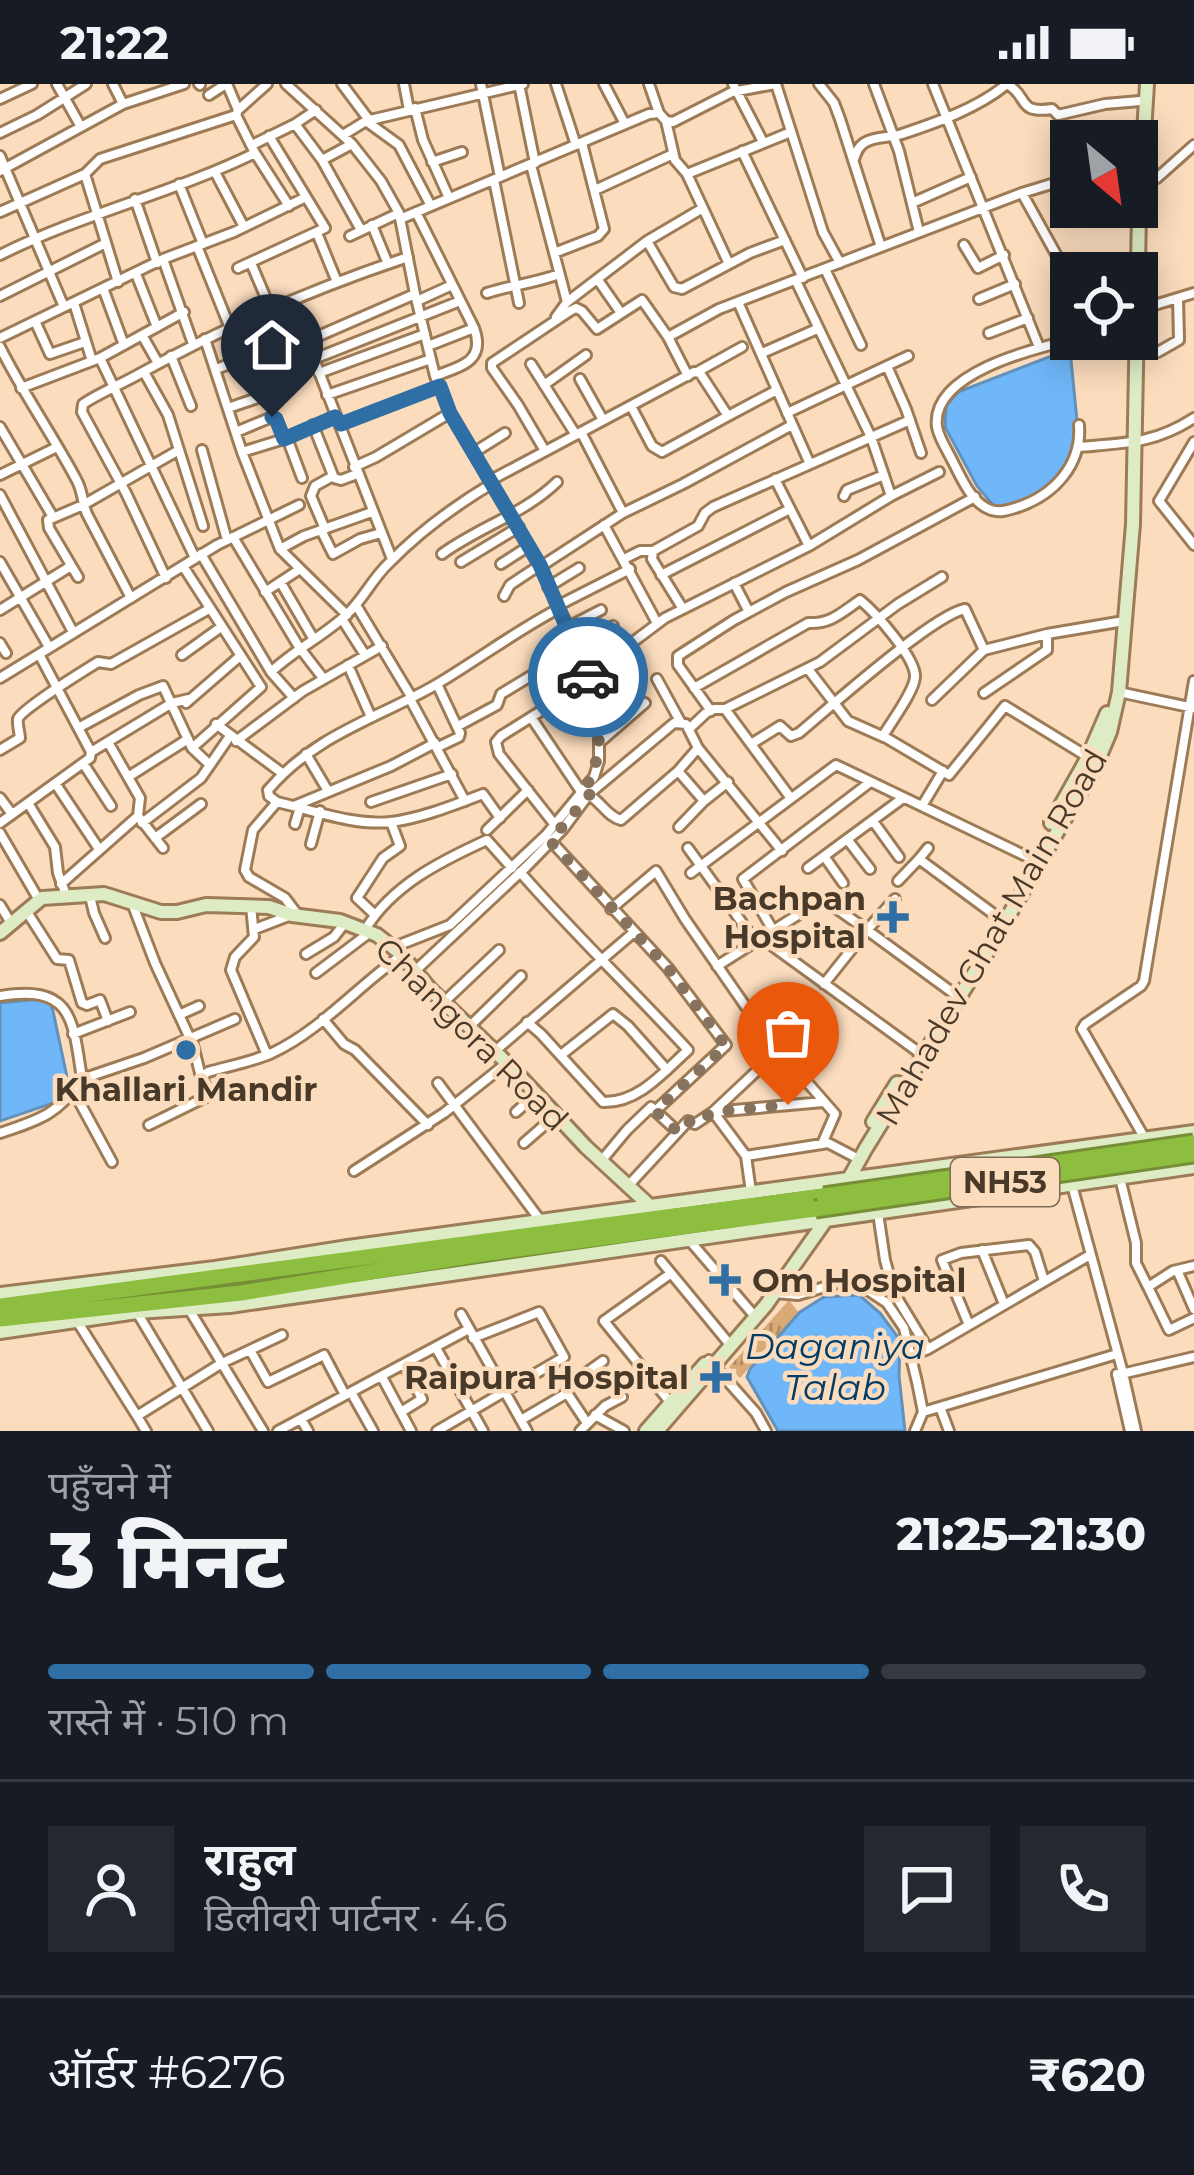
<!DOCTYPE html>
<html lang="hi">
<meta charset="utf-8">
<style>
body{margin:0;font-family:Montserrat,"Noto Sans Devanagari",sans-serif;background:#242831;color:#f1f3f6;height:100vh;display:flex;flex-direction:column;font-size:45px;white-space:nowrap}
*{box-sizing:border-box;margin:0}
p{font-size:39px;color:#9ea1a6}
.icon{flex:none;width:66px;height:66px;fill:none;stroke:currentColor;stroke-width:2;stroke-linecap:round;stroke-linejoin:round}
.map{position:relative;height:1347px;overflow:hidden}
.sheet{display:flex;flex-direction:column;background:#171b24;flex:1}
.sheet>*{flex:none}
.needle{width:78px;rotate:151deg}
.controls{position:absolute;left:1050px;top:36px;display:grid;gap:24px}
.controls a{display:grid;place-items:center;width:108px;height:108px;border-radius:0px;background:#171b24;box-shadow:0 6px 30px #0003;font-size:60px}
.pin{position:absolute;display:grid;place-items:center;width:102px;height:102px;color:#fff;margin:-123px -51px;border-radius:50% 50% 50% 0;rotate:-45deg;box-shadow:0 0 12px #0007}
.pin .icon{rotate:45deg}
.courier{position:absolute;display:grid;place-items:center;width:120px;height:120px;margin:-60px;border:9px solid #2f6fa5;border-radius:50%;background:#fff;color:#222;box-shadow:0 3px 15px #0007}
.head em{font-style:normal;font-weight:800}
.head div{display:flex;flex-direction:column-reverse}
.head{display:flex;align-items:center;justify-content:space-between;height:204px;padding:0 48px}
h1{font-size:78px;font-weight:800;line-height:90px}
.bar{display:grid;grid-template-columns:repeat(4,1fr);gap:18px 12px;align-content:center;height:144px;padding:0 48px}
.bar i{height:15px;border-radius:9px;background:#363941}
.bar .current{background:#2f6fa5}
.bar p{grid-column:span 4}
.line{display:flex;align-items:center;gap:30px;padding:0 48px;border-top:3px solid #363941}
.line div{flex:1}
.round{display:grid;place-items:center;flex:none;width:126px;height:126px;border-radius:0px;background:#242831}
.status{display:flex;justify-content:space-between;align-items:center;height:84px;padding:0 60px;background:#171b24;direction:ltr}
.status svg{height:33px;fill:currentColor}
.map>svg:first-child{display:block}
</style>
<div class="status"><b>21:22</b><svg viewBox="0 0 49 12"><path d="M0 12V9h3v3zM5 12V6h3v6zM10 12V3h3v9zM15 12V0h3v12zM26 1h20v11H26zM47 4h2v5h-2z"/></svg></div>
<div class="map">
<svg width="1194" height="1347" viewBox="0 0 1194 1347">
<defs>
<pattern id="park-tufts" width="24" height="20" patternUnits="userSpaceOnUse" patternTransform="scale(3)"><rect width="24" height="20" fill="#d9a976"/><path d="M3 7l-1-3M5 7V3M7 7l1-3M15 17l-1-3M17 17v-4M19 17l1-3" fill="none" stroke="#b28b61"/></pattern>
</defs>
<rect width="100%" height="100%" fill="#fbdcbd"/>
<path fill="url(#park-tufts)" d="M789,1216l10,13 -59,65 -11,-11z"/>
<path fill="#6fb7f9" stroke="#6391bb" stroke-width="3" d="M1062,268l9,8 8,81 -8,19 -34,38 -31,12 -13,-5 -16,-19 -32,-59 1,-21 12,-14z
M41,915l10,6 2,6 17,80 -8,9 -62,21v-118z
M859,1211l21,18 20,27 -1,36 6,55h-127l-31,-54 3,-8 50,-57 24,-15z"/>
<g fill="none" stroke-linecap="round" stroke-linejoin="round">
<g stroke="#9d7b56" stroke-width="14">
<path id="street" d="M57,0l24,43
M113,0l10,20
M199,0l1,1
M227,0l11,26
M286,0l66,60 29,37 18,32 16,81 20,82 15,37 90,154 40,86 14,41 5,45v22l-5,16 -48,58 -96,90 -56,22
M342,0l27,36
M404,0l5,26
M481,0l19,93
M519,0l16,79
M556,0l20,61
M604,0l21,40
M649,0l10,29
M733,0l30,58
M776,0l47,148 17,31
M819,0l15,19 6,16 41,128
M874,0l25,67 20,81
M933,0l106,263
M209,11l17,-11
M0,15l32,-15
M415,24l8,32 26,58
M236,31l19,38 34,53
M366,37l33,24 32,61
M666,37l9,39 12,14 104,-42
M295,40l27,36 39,70
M0,49l37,-18 49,-31
M343,51l23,-14 157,-37
M252,61l43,-21 21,-14
M742,67l61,127
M0,72l64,151
M854,75c3,-7 3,-11 10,-16 10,-7 26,-5 38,-9 36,-12 76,-26 105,-50 23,13 9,30 45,25l6,6 47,-11 35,-3
M322,76l30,-16
M432,78l30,-10
M531,81l36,137
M0,87l123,-67 61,-20
M215,88l29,55
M85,90l33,108
M687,90l42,90
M494,96l25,123
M179,100l24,60
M1138,101l19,-7 37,-33
M595,106l78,-36
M1022,109l40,72 9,31
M135,115l22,64
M912,119l59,-26
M0,128l85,-38 15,-15 136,-44 2,-5 29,-26
M416,128l58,116c12,33 -12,38 -39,48
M400,135l249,-105 10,-1 7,8 7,1 59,-30 43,-8
M372,141l16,39
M317,149l20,49
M350,152l49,-23
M647,157l27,46 8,2 68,-36 35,-13
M964,161l14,23 26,-13
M197,162l33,82
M554,169l44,-17 6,-7 -22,-86
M0,171c82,-41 173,-62 255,-102
M163,175l30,85
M251,179l28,66 5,19
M238,184l87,-40 -56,-92
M825,185l36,76
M136,190l21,53
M598,196l23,33
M796,197l75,156 20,59
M103,204l21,57
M487,209c24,-8 49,-10 72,-19
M0,212l106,-53
M979,215l36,-15
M417,217l35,-16
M738,218l71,160
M74,219l18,58
M1138,226l56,-17
M556,233l11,-15 80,-61 56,-33
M35,237l15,33 35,-12
M989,249l39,-15
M142,251l16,28
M668,253l51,-28 303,-116 49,-15
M0,254l163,-79 71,-27 72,-35
M205,255l37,113 38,97 67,66
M1074,255c-38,9 -144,34 -137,88 2,11 10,23 15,33 9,17 19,43 39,50 9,3 18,0 27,-3 36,-12 64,-42 61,-82
M1079,255l53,10
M307,257l85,218
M428,262l46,-18
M0,263c23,46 52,87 76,132 7,12 6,23 11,35l44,84
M1158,268l21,-12 -1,-42
M762,269l55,-24
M171,272l20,50
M100,274l95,200
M314,275l146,-58
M531,280l45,71
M887,282l19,43 15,44
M216,285l38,-14 53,-14 108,-47
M144,288l24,43 35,111
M697,288l45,-25
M319,289l106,-39
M580,295l23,41
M544,301l42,-30
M21,304l79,-30 84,-46
M327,311l104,-36
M631,322l21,40 10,6 66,-36
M228,324l59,-20
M787,329l121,-57
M341,340l99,-38
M313,341l21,53 7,2 16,-6
M0,343l53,90
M236,348l36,-15 4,2 8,20
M581,348l42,81
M287,354l15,40
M1194,358l-35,59 35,44
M1078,363c46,-4 76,-3 116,-29
M202,366l25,90
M545,367l-27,-46 -26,-37v-5l78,-52 6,-3 6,3 15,18 45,-29 26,37 20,39
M242,368l42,-13 51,-22
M473,369l32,-20
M354,383l22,-10 74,-44
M0,391l57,-28
M775,395l34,67
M491,396l203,-108 6,1 28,43 49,-26
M0,411l73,137
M844,412l3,-6 37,-15
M604,441l53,98
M325,445l-14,-33 4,-10 18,-10
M321,446l12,24 27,-15 21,-6
M233,453l66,110 24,31
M280,465l24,-13 68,-24
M201,470l70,118 23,26
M442,470c37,-27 82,-40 115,-72
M624,475l16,-8h13
M0,478l49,85
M461,478l58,-35
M501,480l28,-18
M183,482l78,121 -69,61
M540,483l83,-54 60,-29 109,-59
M661,491l129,-66
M78,493l-29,-49 -1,-8 35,-15 96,-55
M166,494l-40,-85 -44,-81 1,-8c18,-12 39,-20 58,-31 85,-47 174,-85 267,-116
M281,499l32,55
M734,499l15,29
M548,503l31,-19
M265,508l35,-23
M504,512l6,-11 30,-20
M356,521l56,93
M557,522l73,-37
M683,525l-31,-50 1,-8 45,-25 7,-13 8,-6 197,-87
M0,526l71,-44
M342,535l23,36
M566,544l35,-18
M0,559l6,10
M984,566l63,-16 71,-12
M39,570l52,98
M182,571l39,-28
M617,571l15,24
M348,581l23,52
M808,585l40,52 36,16
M586,587l31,-17 48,-36 144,-72 82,-50 48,-24
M271,588c24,-23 53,-36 75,-57 17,-15 26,-36 42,-51 30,-31 68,-59 105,-81
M0,594l217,-133 82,-40
M657,595l24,44
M437,600l23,49 -1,4 -21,10
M694,604l114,-65c23,1 33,-10 52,-23 15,12 56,58 55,77 -1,15 -24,45 -32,59l66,39 56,-69 83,51
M1119,608l75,16
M984,609l63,-43v-16
M410,615l55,102
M595,617l46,-29
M186,619l53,-46
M725,625l65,88
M711,627l-33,-46v-9l56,-36 52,-28 72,-32 117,-63
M531,633l51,76c17,3 23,23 39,27l57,-49 20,-23
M216,640l66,49
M458,642l39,-21 4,-11 112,-68
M80,643l59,-32 24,-9 29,62 18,17
M689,645l17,-16 8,-4h11l95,-47 78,-58 44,-27
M236,657l67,-50 79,-45
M108,658l32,56 -2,18 25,32
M600,658l45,-39
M751,660l29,-18 11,10 8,-3c30,-25 134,-118 166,-124l19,41 -52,50
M0,666l20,-12c0,-2 -3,-16 -2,-19 4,-10 67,-49 80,-57l13,2 98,-55
M306,670l22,37
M83,679l28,43
M678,687l26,30
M128,693l60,-38
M55,699l44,66
M0,714l12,16
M277,718l-24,28 -8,40 4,7 36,21 12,16
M371,718l81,-28
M28,719l27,44 3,26 8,22
M294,722l97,-40 44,-23
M922,722l21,-35
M500,734l-17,-24c-29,11 -61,24 -92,28 -37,4 -79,-12 -114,-20l-8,-6 -1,-6c46,-54 105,-70 164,-103 43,-25 82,-55 126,-78
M873,737l26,36
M0,739l90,-65 1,-6 81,-49 17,-4
M142,739l59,-45 29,-42
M295,740l5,-17
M555,741l-56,-71 -3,-12 5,-6 88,-55
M679,743l25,-26 24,-19
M487,746l41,-40
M0,749l39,67
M155,754l46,-34
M847,755l23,30
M551,757l117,127 58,77 -71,66
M311,760l9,-33
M688,764l34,47
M824,772l19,27
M919,775l9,-11
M808,784l95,-70
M520,788c54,62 113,118 168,178 -25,23 -50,53 -85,52l-62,-68 -14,-12
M691,789l145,-108 196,94
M898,797l21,-22 80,59
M61,800l77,-68
M90,812l4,17 11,25
M132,819l23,60 38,82 8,32 7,-5c21,-6 43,-10 64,-19 49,-23 86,-67 130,-98
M0,821l11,18
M251,822l3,31 -19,20 -4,13 36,85
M731,823l25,36
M611,825l45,-38 29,48 68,98
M27,828l30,47 12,1 13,43 5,2 13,-5 8,21
M374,830l-17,-16 26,-40 17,-12 -9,-24
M255,845l36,-14
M365,846c27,-45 76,-69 122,-90l25,28
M774,848l-31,-53 126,-96
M763,855l154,112
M306,870l28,-17 10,-13
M717,882l106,-67 44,31 28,-31
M415,887l111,-104 37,-38 26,-35 85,-71 12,1 12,24 84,103
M316,889l53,-40
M824,900l43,-54 86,63
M0,912c73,-12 73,24 82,83 -23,35 -43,41 -82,54
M444,918l55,-52
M179,931l20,-9
M323,935l21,25 11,6 73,75
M470,942l51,-50
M73,950l57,-22
M495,967l138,-118
M561,971l52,-41 15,12 39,44
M82,995l62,-21 91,-39
M438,999l102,137
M74,1008l38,70
M516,1028l19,-17
M713,1028l110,-10
M714,1029l32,43 5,36
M149,1041l61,-30 -9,-18
M1144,1053l-62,-108 3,-5 56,-38 3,-5 50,-300
M524,1059l32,-28
M746,1072l82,-13 25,13
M602,1076l25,-30 24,-23 27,25
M354,1087l90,-58 63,-50
M1120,1094l16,65v20l12,24
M1072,1101l51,188 13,58
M628,1102l60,-65 7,3 18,-12 66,-62 56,64 -13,30
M878,1129l7,47 9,33 34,56 -17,7
M690,1157l62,72
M982,1166l22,54
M661,1177l66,80
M1194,1182l-21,5 -25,16 21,43 25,-12
M1177,1186l17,39
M670,1190l-66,47 66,81
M775,1209l23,2 43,-13 19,3 27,18 17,25 13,54 6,30 -8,19
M187,1222l76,125
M135,1225l73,122
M461,1230l66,117
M77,1237l60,95
M969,1241l-27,-65 19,-7 68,-8 6,7 9,29
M436,1264l47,83
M928,1265l162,-94
M250,1266l18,32 56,-27 21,40
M709,1276l47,53 10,18
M1117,1290l13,57
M1117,1291l77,-18
M382,1293l29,54
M351,1308l22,39
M567,1309l20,30
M940,1323l9,24
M401,1328l21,-13 -18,-35
M923,1328l194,-58
M595,1331l29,16
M301,1335l7,12
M521,1336l46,-27 1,-7 35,-25
M146,1347l-9,-15 85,-53 60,-28
M278,1347l191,-102
M437,1347l127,-74 -25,-45 -66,26
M580,1347l25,-25 17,-9"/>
</g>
<g stroke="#9d7b56" stroke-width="18">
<path id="secondary" d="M1051,739l37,-66 19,-44
M0,849l42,-35 62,-4 57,18h16l29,-7 63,2 23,8 48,6 37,14 23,18 30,36 81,78 75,80 64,59
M873,1038l24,-39
M0,1210l215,-26 133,-21 846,-115
M0,1248l137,-20 93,-6 964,-139
M646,1347l59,-67
M657,1347l109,-126 60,-85 40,-72 125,-202 105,-181 14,-33 9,-40 14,-168 6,-310 8,-130"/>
</g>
<g stroke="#768f37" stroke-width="21">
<path id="highway" d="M0,1222l824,-110
M0,1235l241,-26 241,-39 333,-45"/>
</g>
<use href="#street" stroke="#fff" stroke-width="8"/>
<use href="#secondary" stroke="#ddecc5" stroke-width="12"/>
<use href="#highway" stroke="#8ebe3f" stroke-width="15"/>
<g stroke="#768f37" stroke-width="21" stroke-linecap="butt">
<path id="highway-bridge" d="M824,1112l370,-53
M815,1125l379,-55"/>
</g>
<use href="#highway-bridge" stroke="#8ebe3f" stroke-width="15"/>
</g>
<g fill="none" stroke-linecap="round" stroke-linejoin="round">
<path stroke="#87725d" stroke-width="12" stroke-dasharray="0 21.6" d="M588,593c13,39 18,81 -6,116l8,1 -40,47 118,127 58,78 -71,65 23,21 10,-11 7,3 18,-12 75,-7"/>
<path stroke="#2f6fa5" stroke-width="15" d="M272,333l4,2 8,20 51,-22 6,7 99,-38 10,27 90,152 48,112"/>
</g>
<g fill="#2f6fa5" stroke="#fbdcbd" stroke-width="4.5">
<path d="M887 815h12v12h12v12h-12v12h-12v-12h-12v-12h12z"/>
<circle cx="186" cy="966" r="12"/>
<path d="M719 1178h12v12h12v12h-12v12h-12v-12h-12v-12h12z"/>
<path d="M710 1275h12v12h12v12h-12v12h-12v-12h-12v-12h12z"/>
</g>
<g text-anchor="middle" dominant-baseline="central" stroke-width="9" stroke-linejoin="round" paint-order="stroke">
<rect fill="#fbdcbd" stroke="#7e6a55" stroke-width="3" x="951" y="1074" width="108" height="48" rx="9"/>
<g font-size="30" font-weight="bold" fill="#483929">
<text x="1005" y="1098">NH53</text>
</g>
<g font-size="33" font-weight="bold" fill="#483929" stroke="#fbdcbd" text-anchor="end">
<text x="866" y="814">Bachpan<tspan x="866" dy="38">Hospital</tspan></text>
<text x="186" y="1005" text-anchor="middle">Khallari Mandir</text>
<text x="752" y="1196" text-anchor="start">Om Hospital</text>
<text x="689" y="1293">Raipura Hospital</text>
</g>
<g font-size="33" fill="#483929" stroke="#fbdcbd">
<text transform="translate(991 853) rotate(-60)">Mahadev Ghat Main Road</text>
<text transform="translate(472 950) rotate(45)">Changora Road</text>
</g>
<g font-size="36" font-style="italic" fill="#033c65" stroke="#fbdcbd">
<text x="835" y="1262">Daganiya<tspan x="835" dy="41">Talab</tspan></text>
</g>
</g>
</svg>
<div class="controls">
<a><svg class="needle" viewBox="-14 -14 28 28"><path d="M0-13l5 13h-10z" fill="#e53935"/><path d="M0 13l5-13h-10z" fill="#9ea1a6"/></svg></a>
<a><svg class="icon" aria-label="locate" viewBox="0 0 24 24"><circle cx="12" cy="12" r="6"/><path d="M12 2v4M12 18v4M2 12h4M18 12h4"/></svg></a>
</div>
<div class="pin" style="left:788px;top:1021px;background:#ea580c"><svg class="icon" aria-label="bag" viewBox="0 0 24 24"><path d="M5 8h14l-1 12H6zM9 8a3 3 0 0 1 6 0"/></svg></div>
<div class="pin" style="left:272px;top:333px;background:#1f2937"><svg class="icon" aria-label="home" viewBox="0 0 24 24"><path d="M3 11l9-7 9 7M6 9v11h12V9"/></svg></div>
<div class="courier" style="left:588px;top:593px"><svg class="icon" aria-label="car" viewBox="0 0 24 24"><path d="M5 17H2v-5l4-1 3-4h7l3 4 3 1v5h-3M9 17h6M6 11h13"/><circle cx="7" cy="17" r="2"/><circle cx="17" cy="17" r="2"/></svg></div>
</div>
<section class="sheet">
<div class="head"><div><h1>3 मिनट</h1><p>पहुँचने में</p></div><em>21:25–21:30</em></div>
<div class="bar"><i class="current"></i><i class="current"></i><i class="current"></i><i></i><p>रास्ते में · 510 m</p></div>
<div class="line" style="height:216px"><a class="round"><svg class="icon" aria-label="person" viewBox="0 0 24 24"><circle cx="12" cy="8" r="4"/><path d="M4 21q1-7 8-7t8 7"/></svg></a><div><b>राहुल</b><p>डिलीवरी पार्टनर · 4.6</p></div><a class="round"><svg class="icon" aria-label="chat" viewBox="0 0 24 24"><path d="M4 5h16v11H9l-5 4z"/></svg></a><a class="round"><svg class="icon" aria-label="phone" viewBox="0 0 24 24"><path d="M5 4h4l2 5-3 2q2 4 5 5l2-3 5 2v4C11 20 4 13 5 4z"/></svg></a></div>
<div class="line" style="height:156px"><div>ऑर्डर #6276</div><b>₹620</b></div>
</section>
